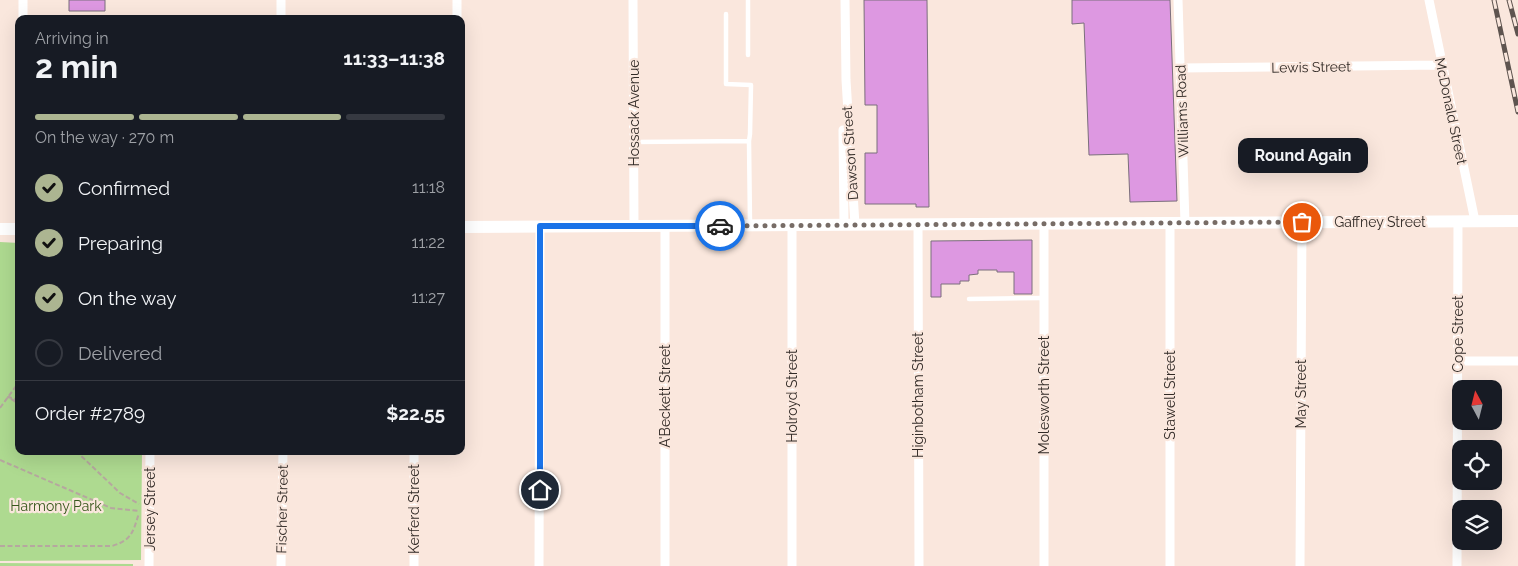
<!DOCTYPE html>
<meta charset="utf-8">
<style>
body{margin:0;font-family:Raleway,sans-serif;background:#242831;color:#f1f3f6;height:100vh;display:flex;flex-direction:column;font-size:19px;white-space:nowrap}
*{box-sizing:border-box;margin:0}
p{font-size:16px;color:#9ea1a6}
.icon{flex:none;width:28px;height:28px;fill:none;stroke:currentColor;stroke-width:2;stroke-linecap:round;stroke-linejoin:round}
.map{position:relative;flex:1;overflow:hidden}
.side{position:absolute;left:15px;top:15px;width:450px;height:440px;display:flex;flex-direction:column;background:#171b24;border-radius:10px;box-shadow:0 5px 20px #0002}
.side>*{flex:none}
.needle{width:32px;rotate:353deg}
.fabs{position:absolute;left:1452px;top:380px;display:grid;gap:10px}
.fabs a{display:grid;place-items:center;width:50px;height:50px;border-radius:10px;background:#171b24;box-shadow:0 5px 20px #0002;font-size:25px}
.pin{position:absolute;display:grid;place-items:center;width:42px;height:42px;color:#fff;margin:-21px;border:2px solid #fff;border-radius:50%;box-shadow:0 1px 5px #0007}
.courier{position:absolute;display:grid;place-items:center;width:50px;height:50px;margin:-25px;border:4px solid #1a73e8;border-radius:50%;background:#fff;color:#222;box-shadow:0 1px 6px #0007}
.bubble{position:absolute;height:35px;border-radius:10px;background:#171b24;box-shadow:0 5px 20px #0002;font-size:16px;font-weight:700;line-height:35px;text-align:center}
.overview em{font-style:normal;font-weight:700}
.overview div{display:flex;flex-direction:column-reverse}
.overview{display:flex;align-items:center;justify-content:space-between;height:85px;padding:0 20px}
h1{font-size:32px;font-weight:700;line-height:38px}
.bar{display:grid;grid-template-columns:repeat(4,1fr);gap:8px 5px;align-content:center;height:60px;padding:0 20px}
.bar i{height:6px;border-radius:4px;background:#363941}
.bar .on{background:#acb591}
.bar p{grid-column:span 4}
.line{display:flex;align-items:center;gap:12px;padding:0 20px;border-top:1px solid #363941}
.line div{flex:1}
ol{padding:0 20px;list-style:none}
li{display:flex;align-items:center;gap:15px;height:55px}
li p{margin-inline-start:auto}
li .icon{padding:5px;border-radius:50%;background:#acb591;color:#111;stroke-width:4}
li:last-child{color:#9ea1a6}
li i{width:28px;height:28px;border:2px solid #363941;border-radius:50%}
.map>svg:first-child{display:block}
</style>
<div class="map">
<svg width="1518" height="566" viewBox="0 0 1518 566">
<rect width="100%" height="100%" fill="#fae7dd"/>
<path fill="#aeda90" d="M0,242l19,1v208h123l-1,109 -141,1z
M0,563l133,1v2h-133z"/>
<path fill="#dd98e1" stroke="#7b6f7c" d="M69,0h36v11h-36z
M864,0h63l2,207h-13v-3h-51v-51h12v-48h-12z
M1072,0h98l7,201 -47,1 -2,-48 -39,1 -5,-132 -12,1z
M1032,240v54h-18v-22h-17v-2h-19v4l-9,1v6h-9v3h-19v13h-10v-56z"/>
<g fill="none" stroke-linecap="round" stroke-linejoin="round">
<path stroke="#b6a79f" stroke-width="2" stroke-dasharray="5 2.5" stroke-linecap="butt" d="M19,400l-11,-3 11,7
M0,408l19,-26
M76,451l44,42 19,11
M0,460l111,48 29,3
M0,546h112c20,-6 21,-14 27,-33"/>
<path stroke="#fff" stroke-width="4.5" d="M748,0v55
M726,14v70l25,1 -1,49 -1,7
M634,142l115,-1 1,83
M969,299l75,-1"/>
<path stroke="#fff" stroke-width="9" d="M23,0v19
M281,0v19
M457,0v19
M633,0l1,226
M845,0l1,80 9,145
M1178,0l7,223
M1429,0l46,221
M1181,68l260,-3
M843,130l1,95
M918,224l1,342
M665,226v340
M1458,361h60
M149,566l1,-115
M281,566l2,-115
M414,566v-115
M539,566l1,-340
M792,566v-341
M1044,566v-342
M1170,566v-343
M1300,566l2,-344
M1457,566l1,-345"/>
<path stroke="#fff" stroke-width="12" d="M461,227l1057,-6
M0,229h19"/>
<g stroke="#5e544f" stroke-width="5">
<path id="rail" d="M1494,0l24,112
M1509,0l9,34"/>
</g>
<use href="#rail" stroke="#fae7dd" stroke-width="3" stroke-dasharray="9" stroke-linecap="butt"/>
</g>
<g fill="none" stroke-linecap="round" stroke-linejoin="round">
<path stroke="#776c66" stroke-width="5" stroke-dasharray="0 9" d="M720,226l582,-4"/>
<path stroke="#1a73e8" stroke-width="6" d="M540,490v-264h180"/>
</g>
<g text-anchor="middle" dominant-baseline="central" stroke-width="4.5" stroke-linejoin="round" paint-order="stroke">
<g font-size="14" fill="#312a26" stroke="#fae7dd">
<text transform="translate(1311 67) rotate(-1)">Lewis Street</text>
<text transform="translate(1182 111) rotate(-92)">Williams Road</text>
<text transform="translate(1451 111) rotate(78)">McDonald Street</text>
<text transform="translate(634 113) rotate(-90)">Hossack Avenue</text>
<text transform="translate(850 153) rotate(-94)">Dawson Street</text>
<text x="1380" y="222">Gaffney Street</text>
<text transform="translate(1458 334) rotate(-90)">Cope Street</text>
<text transform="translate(1301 394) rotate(-90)">May Street</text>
<text transform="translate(918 395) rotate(-90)">Higinbotham Street</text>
<text transform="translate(1044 395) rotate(-90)">Molesworth Street</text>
<text transform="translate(1170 395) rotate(-90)">Stawell Street</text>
<text transform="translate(665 396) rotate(-90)">A'Beckett Street</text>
<text transform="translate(792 396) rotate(-90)">Holroyd Street</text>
<text transform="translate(150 509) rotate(-90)">Jersey Street</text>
<text transform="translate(282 509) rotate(-89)">Fischer Street</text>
<text transform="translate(414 509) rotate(-90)">Kerferd Street</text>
</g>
<g font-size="14" fill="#37571c" stroke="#fae7dd">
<text x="56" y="506">Harmony Park</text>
</g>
</g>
</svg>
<div class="fabs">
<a><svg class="needle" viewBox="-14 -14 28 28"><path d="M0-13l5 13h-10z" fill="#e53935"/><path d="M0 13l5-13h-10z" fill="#9ea1a6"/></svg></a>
<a><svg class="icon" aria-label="locate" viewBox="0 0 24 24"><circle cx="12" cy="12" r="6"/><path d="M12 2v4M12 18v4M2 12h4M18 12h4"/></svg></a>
<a><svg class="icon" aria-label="layers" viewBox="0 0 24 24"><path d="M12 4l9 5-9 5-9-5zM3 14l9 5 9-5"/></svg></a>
</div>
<div class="pin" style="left:1302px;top:222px;background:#ea580c"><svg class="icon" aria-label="bag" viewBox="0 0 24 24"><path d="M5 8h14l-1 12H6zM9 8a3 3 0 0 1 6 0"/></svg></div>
<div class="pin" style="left:540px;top:490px;background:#1f2937"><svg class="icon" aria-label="home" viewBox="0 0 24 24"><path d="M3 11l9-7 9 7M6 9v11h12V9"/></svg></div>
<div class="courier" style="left:720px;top:226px"><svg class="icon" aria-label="car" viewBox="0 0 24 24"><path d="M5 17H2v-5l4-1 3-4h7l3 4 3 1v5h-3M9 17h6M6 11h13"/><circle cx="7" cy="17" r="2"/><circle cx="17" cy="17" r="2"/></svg></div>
<div class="bubble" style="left:1238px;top:138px;width:130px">Round Again</div>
<section class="side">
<div class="overview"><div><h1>2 min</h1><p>Arriving in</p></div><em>11:33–11:38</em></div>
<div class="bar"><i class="on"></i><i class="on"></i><i class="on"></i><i></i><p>On the way · 270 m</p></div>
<ol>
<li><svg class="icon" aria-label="check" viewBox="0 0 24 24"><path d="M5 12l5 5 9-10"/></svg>Confirmed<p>11:18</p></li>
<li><svg class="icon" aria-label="check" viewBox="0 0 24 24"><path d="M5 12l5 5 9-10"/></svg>Preparing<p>11:22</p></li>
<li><svg class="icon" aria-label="check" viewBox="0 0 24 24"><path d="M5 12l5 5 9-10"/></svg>On the way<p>11:27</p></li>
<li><i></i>Delivered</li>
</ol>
<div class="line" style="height:65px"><div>Order #2789</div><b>$22.55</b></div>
</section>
</div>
